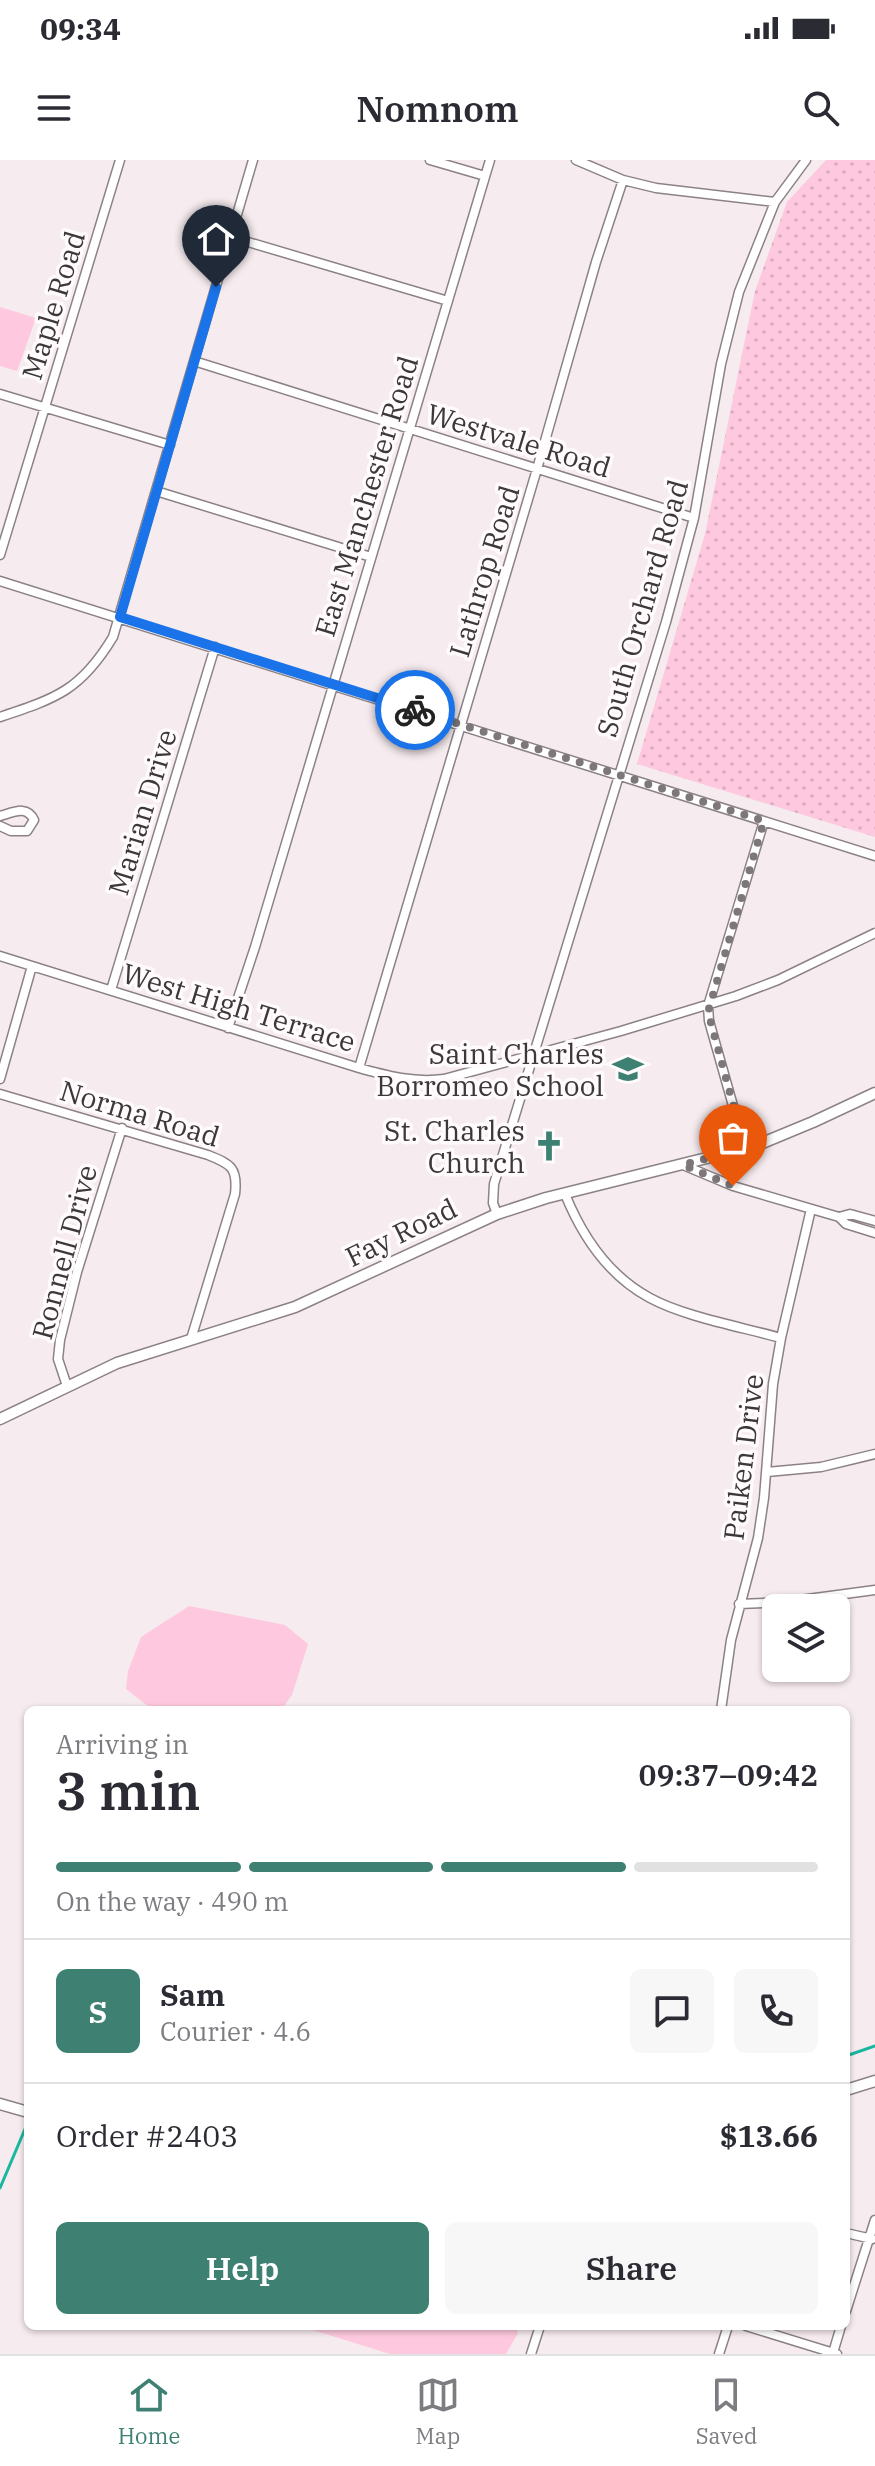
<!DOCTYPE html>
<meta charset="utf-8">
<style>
body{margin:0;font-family:"IBM Plex Serif",serif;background:#f7f7f7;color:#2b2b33;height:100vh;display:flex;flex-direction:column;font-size:30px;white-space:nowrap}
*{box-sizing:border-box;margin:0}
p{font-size:26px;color:#7c7c81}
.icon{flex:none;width:44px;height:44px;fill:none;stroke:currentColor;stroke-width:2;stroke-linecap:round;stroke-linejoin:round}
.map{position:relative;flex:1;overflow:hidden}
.panel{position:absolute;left:24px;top:1546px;width:826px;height:624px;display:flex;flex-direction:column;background:#fff;border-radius:12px;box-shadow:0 2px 6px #0004}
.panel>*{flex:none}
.tools{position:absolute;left:762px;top:1434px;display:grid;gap:16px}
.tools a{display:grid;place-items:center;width:88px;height:88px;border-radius:12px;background:#fff;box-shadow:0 2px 6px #0004;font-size:40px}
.pin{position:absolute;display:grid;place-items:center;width:68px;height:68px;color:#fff;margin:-82px -34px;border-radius:50% 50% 50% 0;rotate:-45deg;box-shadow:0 0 8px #0007}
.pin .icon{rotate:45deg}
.courier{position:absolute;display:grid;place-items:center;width:80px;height:80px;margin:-40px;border:6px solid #1a73e8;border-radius:50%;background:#fff;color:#222;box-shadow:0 2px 10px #0007}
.summary em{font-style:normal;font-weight:600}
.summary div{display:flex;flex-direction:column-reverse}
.summary{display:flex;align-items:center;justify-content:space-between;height:136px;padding:0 32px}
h1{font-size:52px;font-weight:600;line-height:60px}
.bar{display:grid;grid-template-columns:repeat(4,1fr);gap:12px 8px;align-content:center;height:96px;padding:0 32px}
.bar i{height:10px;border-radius:6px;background:#e1e1e2}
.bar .active{background:#3e8173}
.bar p{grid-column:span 4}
.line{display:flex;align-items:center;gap:20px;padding:0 32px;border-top:2px solid #e1e1e2}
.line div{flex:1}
.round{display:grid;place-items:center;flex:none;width:84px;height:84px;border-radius:12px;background:#f7f7f7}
.button{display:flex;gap:16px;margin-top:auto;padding:16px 32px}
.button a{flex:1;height:92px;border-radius:12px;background:#3e8173;color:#fff;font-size:32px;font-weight:600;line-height:92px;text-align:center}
.button a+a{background:#f7f7f7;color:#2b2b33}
.status{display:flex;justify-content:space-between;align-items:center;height:56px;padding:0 40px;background:#fff;direction:ltr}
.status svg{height:22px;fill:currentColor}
header{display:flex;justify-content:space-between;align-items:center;height:104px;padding:0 32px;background:#fff;font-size:36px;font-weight:600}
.dock{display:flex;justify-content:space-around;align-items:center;height:112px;border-top:2px solid #e1e1e2;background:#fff;font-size:22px;color:#7c7c81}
.dock a{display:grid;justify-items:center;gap:4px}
.dock .active{color:#3e8173}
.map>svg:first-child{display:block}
</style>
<div class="status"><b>09:34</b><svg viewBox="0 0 49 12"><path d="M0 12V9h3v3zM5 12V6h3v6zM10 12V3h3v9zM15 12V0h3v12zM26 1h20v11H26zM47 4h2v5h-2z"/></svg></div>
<header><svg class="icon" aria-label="menu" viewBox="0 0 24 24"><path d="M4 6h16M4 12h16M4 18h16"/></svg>Nomnom<svg class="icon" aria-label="search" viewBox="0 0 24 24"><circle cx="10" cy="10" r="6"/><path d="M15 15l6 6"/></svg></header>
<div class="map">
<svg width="875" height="2194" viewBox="0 0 875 2194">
<defs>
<pattern id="grass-dots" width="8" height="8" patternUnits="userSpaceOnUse" patternTransform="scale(2)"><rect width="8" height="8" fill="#fec9de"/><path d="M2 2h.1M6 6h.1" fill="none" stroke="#dbadbf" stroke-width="1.8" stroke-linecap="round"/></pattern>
</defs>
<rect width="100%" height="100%" fill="#f6ebef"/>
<path fill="url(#grass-dots)" d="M826,0h49v677l-238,-73 68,-230 50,-243 32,-89z"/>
<path fill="#fec9de" d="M0,147l36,11 -19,53 -17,-5z
M189,1446l96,19 23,19 -16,51 -11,15h-128l-27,-21 2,-18 13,-34z
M300,2166h218l-1,9 -11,19h-116z"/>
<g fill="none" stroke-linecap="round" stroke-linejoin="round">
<path stroke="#18b79e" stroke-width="3" d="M846,1896l29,-10
M0,2028l28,-66"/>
<g stroke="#8c8286" stroke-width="11">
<path id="minor" d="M430,0l55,16
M576,0l47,20 33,8 119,14
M231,77l217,64
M194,201l500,157
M0,234l170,51
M156,331l215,66
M0,395l120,-395
M0,421l875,275
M0,557c57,-19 81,-27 113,-80l140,-477
M0,656c14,-4 27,-11 34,4l-7,11h-16l-11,-5
M0,796l359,112c30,8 54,15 85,11l177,-48 115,-35 42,-16 97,-47
M111,830l104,-343
M228,868l27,-81 235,-787
M359,908l178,-599 59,-207 27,-82
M0,919l32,-113
M0,934l208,61c23,9 30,13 27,39l-44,145
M745,988l-36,-127 -1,-15 56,-185
M683,1005l50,21 106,31 7,7 29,9
M565,1034c17,42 44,82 85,104 35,19 92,29 131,40
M497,1054l-4,-11 1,-19 172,-562 28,-104 27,-154 18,-72 36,-90 31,-42
M839,1057l11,-3 25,7
M67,1226l-9,-27 2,-19 17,-68 45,-144
M767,1312l54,-5 54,-13
M739,1444l46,-2 90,-12
M721,1550l10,-70 27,-102 6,-40 9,-114 8,-46 30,-129
M846,2073l26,6
M846,2151l29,-91
M746,2166l91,28
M833,2193l8,-27
M531,2194l9,-28
M719,2194l9,-28"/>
</g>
<g stroke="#8c8286" stroke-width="13">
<path id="tertiary" d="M0,1259l117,-56 178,-56 202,-93 49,-16 209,-52 58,-24 62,-29
M846,1930l29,-9
M0,1944l28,8"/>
</g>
<use href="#minor" stroke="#fff" stroke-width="8"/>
<use href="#tertiary" stroke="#fff" stroke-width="10"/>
</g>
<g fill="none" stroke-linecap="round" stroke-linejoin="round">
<path stroke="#7d7779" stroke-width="8" stroke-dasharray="0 14.4" d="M415,550l349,111 -56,191 37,136 -62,17 50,21"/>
<path stroke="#1a73e8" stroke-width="10" d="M216,127l-96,330 295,93"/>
</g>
<defs>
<g id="school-bare" transform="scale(2.4)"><path d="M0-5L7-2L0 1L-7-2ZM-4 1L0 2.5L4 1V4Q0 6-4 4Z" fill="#3e8173" stroke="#fffafc" stroke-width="2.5" paint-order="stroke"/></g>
<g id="church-bare" transform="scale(2.4)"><path d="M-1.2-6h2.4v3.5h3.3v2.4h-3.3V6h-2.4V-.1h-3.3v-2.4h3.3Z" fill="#3e8173" stroke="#fffafc" stroke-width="2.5" paint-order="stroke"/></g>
</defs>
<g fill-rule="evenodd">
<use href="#school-bare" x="628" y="909"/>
<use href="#church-bare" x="549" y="986"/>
</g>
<g text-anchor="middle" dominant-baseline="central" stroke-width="7" stroke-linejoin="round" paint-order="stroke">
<g font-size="28" fill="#3c383a" stroke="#fffafc">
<text transform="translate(53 145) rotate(-73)">Maple Road</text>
<text transform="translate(519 280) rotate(17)">Westvale Road</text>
<text transform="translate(366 336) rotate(-73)">East Manchester Road</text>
<text transform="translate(484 411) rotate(-73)">Lathrop Road</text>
<text transform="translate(642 448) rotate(-74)">South Orchard Road</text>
<text transform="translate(142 652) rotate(-73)">Marian Drive</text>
<text transform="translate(239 847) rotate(17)">West High Terrace</text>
<text transform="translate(140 953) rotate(17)">Norma Road</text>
<text transform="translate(401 1072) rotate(-26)">Fay Road</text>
<text transform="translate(64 1092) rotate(-75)">Ronnell Drive</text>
<text transform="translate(743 1297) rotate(-83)">Paiken Drive</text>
</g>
<g font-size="28" fill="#3c383a" stroke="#fffafc" text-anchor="end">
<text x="604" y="893">Saint Charles<tspan x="604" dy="32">Borromeo School</tspan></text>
<text x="525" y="970">St. Charles<tspan x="525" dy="32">Church</tspan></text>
</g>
</g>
</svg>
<div class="tools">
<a><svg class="icon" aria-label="layers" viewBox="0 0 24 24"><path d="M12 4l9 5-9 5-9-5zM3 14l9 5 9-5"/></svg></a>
</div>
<div class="pin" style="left:733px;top:1026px;background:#ea580c"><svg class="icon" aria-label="bag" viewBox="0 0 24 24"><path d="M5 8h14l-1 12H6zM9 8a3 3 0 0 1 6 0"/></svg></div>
<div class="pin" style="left:216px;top:127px;background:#1f2937"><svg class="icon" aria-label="home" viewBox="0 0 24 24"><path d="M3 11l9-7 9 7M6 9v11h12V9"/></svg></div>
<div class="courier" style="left:415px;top:550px"><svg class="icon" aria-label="bike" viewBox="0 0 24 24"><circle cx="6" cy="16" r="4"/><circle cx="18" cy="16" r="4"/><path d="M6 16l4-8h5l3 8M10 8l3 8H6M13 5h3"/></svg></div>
<section class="panel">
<div class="summary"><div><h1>3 min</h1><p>Arriving in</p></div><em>09:37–09:42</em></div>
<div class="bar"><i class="active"></i><i class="active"></i><i class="active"></i><i></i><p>On the way · 490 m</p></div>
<div class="line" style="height:144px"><b class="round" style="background:#3e8173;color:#fff">S</b><div><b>Sam</b><p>Courier · 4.6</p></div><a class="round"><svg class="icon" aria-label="chat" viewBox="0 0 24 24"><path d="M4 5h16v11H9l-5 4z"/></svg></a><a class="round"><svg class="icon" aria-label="phone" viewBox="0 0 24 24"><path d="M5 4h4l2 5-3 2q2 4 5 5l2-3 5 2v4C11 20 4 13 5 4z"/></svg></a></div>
<div class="line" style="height:104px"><div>Order #2403</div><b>$13.66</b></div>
<div class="button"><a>Help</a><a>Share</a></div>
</section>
</div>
<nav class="dock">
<a class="active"><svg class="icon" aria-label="home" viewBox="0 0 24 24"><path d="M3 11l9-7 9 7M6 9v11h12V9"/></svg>Home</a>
<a><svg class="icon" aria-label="map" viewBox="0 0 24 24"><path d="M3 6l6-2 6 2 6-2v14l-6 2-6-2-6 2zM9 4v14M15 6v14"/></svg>Map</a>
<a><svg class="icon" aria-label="saved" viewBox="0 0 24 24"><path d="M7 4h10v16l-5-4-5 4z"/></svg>Saved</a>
</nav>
